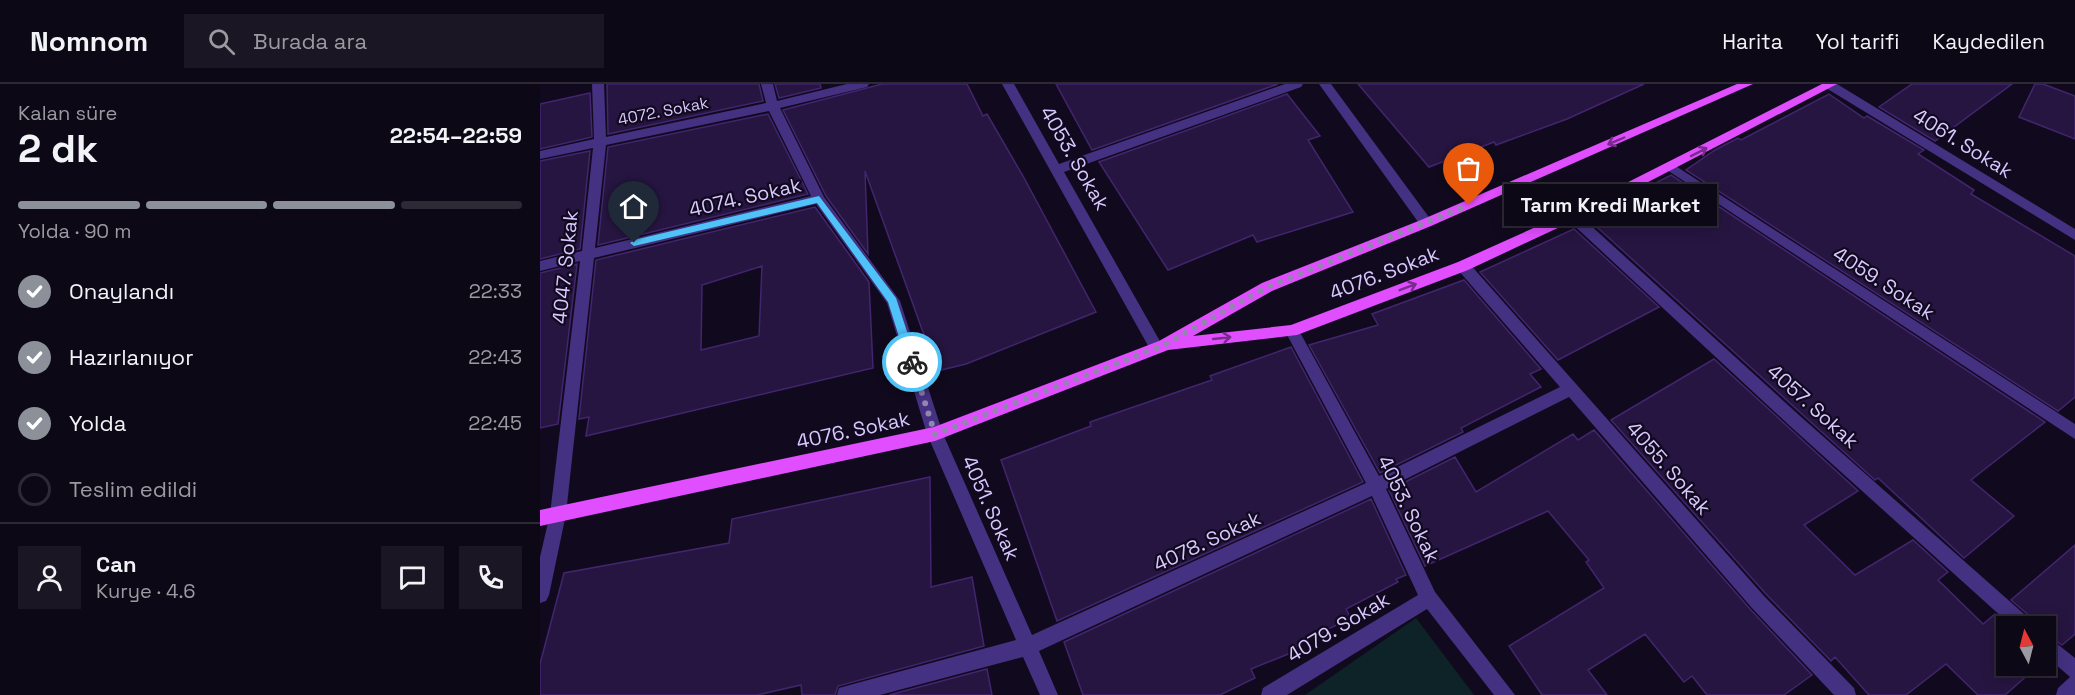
<!DOCTYPE html>
<html lang="tr">
<meta charset="utf-8">
<style>
body{margin:0;font-family:"Space Grotesk",sans-serif;background:#1b1623;color:#f1f3f6;height:100vh;display:flex;flex-direction:column;font-size:22px;white-space:nowrap}
*{box-sizing:border-box;margin:0}
p{font-size:20px;color:#9a9aa1}
.icon{flex:none;width:33px;height:33px;fill:none;stroke:currentColor;stroke-width:2;stroke-linecap:round;stroke-linejoin:round}
.map{position:relative;flex:1;overflow:hidden}
.panel{display:flex;flex-direction:column;background:#0d0816;width:540px}
.panel>*{flex:none}
.needle{width:39px;rotate:353deg}
.controls{position:absolute;left:1456px;top:532px;display:grid;gap:12px}
.controls a{display:grid;place-items:center;width:60px;height:60px;border-radius:0px;background:#0d0816;box-shadow:0 3px 15px #0003,0 0 0 2px #2d2935;font-size:30px}
.pin{position:absolute;display:grid;place-items:center;width:51px;height:51px;color:#fff;margin:-62px -26px;border-radius:50% 50% 50% 0;rotate:-45deg;box-shadow:0 0 6px #0007}
.pin .icon{rotate:45deg}
.courier{position:absolute;display:grid;place-items:center;width:60px;height:60px;margin:-30px;border:4px solid #4fc3f7;border-radius:50%;background:#fff;color:#222;box-shadow:0 2px 8px #0007}
.bubble{position:absolute;height:42px;border-radius:0px;background:#0d0816;box-shadow:0 3px 15px #0003,0 0 0 2px #2d2935;font-size:20px;font-weight:800;line-height:42px;text-align:center}
.head em{font-style:normal;font-weight:800}
.head div{display:flex;flex-direction:column-reverse}
.head{display:flex;align-items:center;justify-content:space-between;height:102px;padding:0 18px}
h1{font-size:39px;font-weight:800;line-height:45px}
.bar{display:grid;grid-template-columns:repeat(4,1fr);gap:9px 6px;align-content:center;height:72px;padding:0 18px}
.bar i{height:8px;border-radius:4px;background:#2d2935}
.bar .active{background:#8c9099}
.bar p{grid-column:span 4}
.line{display:flex;align-items:center;gap:15px;padding:0 18px;border-top:2px solid #2d2935}
.line div{flex:1}
.round{display:grid;place-items:center;flex:none;width:63px;height:63px;border-radius:0px;background:#1b1623}
ol{padding:0 18px;list-style:none}
li{display:flex;align-items:center;gap:18px;height:66px}
li p{margin-inline-start:auto}
li .icon{padding:6px;border-radius:50%;background:#8c9099;color:#fff;stroke-width:4}
li:last-child{color:#9a9aa1}
li i{width:33px;height:33px;border:3px solid #2d2935;border-radius:50%}
header{display:flex;align-items:center;gap:36px;box-sizing:border-box;height:84px;padding:0 30px;background:#0d0816;border-bottom:2px solid #2d2935}
header strong{font-size:28px}
nav{display:flex;gap:33px;margin-inline-start:auto;font-size:21px}
.search{width:420px;height:54px;background:#1b1623;display:flex;align-items:center;gap:15px;box-sizing:border-box;padding:0 21px;border-radius:0px;color:#9a9aa1;font-size:22px}
main{display:flex;flex:1;min-height:0}
.map>svg:first-child{display:block}
</style>
<header>
<strong>Nomnom</strong>
<div class="search"><svg class="icon" aria-label="search" viewBox="0 0 24 24"><circle cx="10" cy="10" r="6"/><path d="M15 15l6 6"/></svg>Burada ara</div>
<nav><a>Harita</a><a>Yol tarifi</a><a>Kaydedilen</a></nav>
</header>
<main>
<section class="panel">
<div class="head"><div><h1>2 dk</h1><p>Kalan süre</p></div><em>22:54–22:59</em></div>
<div class="bar"><i class="active"></i><i class="active"></i><i class="active"></i><i></i><p>Yolda · 90 m</p></div>
<ol>
<li><svg class="icon" aria-label="check" viewBox="0 0 24 24"><path d="M5 12l5 5 9-10"/></svg>Onaylandı<p>22:33</p></li>
<li><svg class="icon" aria-label="check" viewBox="0 0 24 24"><path d="M5 12l5 5 9-10"/></svg>Hazırlanıyor<p>22:43</p></li>
<li><svg class="icon" aria-label="check" viewBox="0 0 24 24"><path d="M5 12l5 5 9-10"/></svg>Yolda<p>22:45</p></li>
<li><i></i>Teslim edildi</li>
</ol>
<div class="line" style="height:108px"><a class="round"><svg class="icon" aria-label="person" viewBox="0 0 24 24"><circle cx="12" cy="8" r="4"/><path d="M4 21q1-7 8-7t8 7"/></svg></a><div><b>Can</b><p>Kurye · 4.6</p></div><a class="round"><svg class="icon" aria-label="chat" viewBox="0 0 24 24"><path d="M4 5h16v11H9l-5 4z"/></svg></a><a class="round"><svg class="icon" aria-label="phone" viewBox="0 0 24 24"><path d="M5 4h4l2 5-3 2q2 4 5 5l2-3 5 2v4C11 20 4 13 5 4z"/></svg></a></div>
</section>
<div class="map">
<svg width="1535" height="611" viewBox="0 0 1535 611">
<rect width="100%" height="100%" fill="#110a1e"/>
<path fill="#0d2328" d="M876,534l58,77h-169z"/>
<path fill="#261540" stroke="#42256e" stroke-width="1.5" fill-rule="evenodd" d="M67,0h152l4,17 -155,33z
M235,0h45l1,4 -42,10z
M342,0h85l16,32 4,-2 36,62 73,136 -130,52 -29,7 -72,-200 3,83 -42,-58 -43,-86z
M516,0h222l-186,66z
M818,0h286l-77,35 -71,26 -2,-3 -65,25z
M1372,0h100l-77,57 -56,-34z
M1495,0h8l32,12v43l-56,-22z
M50,9l2,44 -52,12v-45z
M747,10l33,42 -12,4 45,72 -96,30 -4,-7 -85,35 -69,-108z
M1289,10l35,24 3,-2 57,34 -6,4 56,36 -3,4 104,62v141l-17,14 -372,-241 29,-20 23,-12 3,2z
M228,30l40,80 -210,51 10,-98z
M50,67l-10,98 -40,10v-98z
M1131,91l374,247 -74,58 43,36 -50,42 -86,-80 -3,2 -73,-66 -215,-196z
M275,123l54,75 4,86 -287,68 3,-19 -10,2 17,-159zM222,182l-3,70 -58,14 1,-65z
M1034,145l85,78 -101,53 -78,-88z
M37,180l-19,160 -18,4v-155z
M924,196l77,89 -11,5 11,13 -80,41 2,4 -83,41 -71,-128 69,-20 -6,-11z
M751,263l72,135 -306,139 -56,-161 90,-34 -1,-4 122,-42 -2,-4z
M1174,275l144,132 -54,34 51,50 58,-35 35,32 -10,8 45,44 12,-10 15,13h-3v39h31l-33,29h-27l-32,-31 -40,31h-37l-34,-38 -4,4 -65,-67 -155,-174z
M1054,346l156,179 62,66 -28,20h-77l-15,-19 -8,6 -39,-48 -57,36 19,25h-65l-33,-49 95,-58 -18,-26 3,-2 -41,-49 -123,55 -36,-76 66,-33 21,35 97,-58 5,6z
M390,393l1,110 41,-10 12,69 -146,40 -3,9h-33l-1,-10 -44,10h-217v-31l24,-91 165,-30 3,-24z
M831,415l35,76 -10,4 2,3 -52,27 5,9 -55,27 2,5 -47,19 4,9 -35,17h-137l-19,-53z
M1535,461v89l-13,11 -16,-12v-6h-9l-4,-8 -22,-19z
M447,585l5,26h-103z"/>
<g fill="none" stroke-linecap="round" stroke-linejoin="round">
<path fill="#443181" fill-rule="evenodd" d="M52,0h12l2,53 160,-34 -5,-19h12l4,17 70,-17h22l-2,3 -87,21 44,89 76,104 43,133 89,201 334,-152 -81,-152 2,-4h10l82,149 181,-89 -102,-117 -2,-4 7,-5 5,1 296,334 90,92 2,7h-22l-82,-87 -183,-211 -183,92 49,103 80,103h-21l-67,-86 -140,86h-26l2,-7 155,-93 -46,-99 -333,155 19,44h-18l-17,-38 -143,38h-43l2,-7 7,-2 170,-46 -89,-206 -40,-131 -71,-99 -222,54 -28,256 -17,81 -3,6 -6,2v-46l10,-43 30,-253 -40,10v-10l42,-10 11,-103 -53,11v-8l54,-12zM229,27l42,85 -216,52 11,-103z
M462,0h12l45,80 226,-80h18l-2,3 -237,85 97,171 2,4 -2,4h-10z
M779,0h12l100,136 2,3 -2,3h-10z
M1285,0h12l238,145v11l-249,-152z
M1131,79l404,261v15l-408,-269 -2,-3z
M1032,127l5,2 223,203 232,205 3,6h-22l-223,-201 -223,-207 -2,-3z
M1506,551l29,23v37h-19l2,-7 12,-11 -24,-21z"/>
<path fill="#e14eff" fill-rule="evenodd" d="M1197,0h16l-322,142 -159,65 -79,45 98,-11 167,-63 109,-49 255,-129h15l-260,135 -109,51 -171,65 -129,15 -233,91 -395,85v-16l394,-83 225,-86 103,-58 159,-63z"/>
</g>
<defs><path id="oneway-shaft" d="M-6 0H5M1.5-3L5.5 0L1.5 3" fill="none" stroke-width="1.6" stroke-linecap="round" stroke-linejoin="round" transform="scale(1.5)"/></defs>
<g stroke="#792c8e">
<use href="#oneway-shaft" transform="translate(1076 57) rotate(157)"/>
<use href="#oneway-shaft" transform="translate(1159 68) rotate(-27)"/>
<use href="#oneway-shaft" transform="translate(868 203) rotate(-21)"/>
<use href="#oneway-shaft" transform="translate(682 254) rotate(-6)"/>
</g>
<path fill="#4fc3f7" d="M279,112l77,102 21,64 -2,3h-6l-2,-3 -19,-60 -71,-99 -183,43 -4,-3 4,-3z"/>
<g fill="none" stroke-linecap="round" stroke-linejoin="round">
<path stroke="#9385b0" stroke-width="6" stroke-dasharray="0 10.8" d="M372,278l23,72 229,-89 103,-58 202,-82"/>
</g>
<g text-anchor="middle" dominant-baseline="central" stroke-width="4.5" stroke-linejoin="round" paint-order="stroke">
<g font-size="16" fill="#d9c7ff" stroke="#110a1e">
<text transform="translate(123 27) rotate(-11)">4072. Sokak</text>
</g>
<g font-size="20" fill="#d9c7ff" stroke="#110a1e">
<text transform="translate(1423 59) rotate(32)">4061. Sokak</text>
<text transform="translate(535 74) rotate(60)">4053. Sokak</text>
<text transform="translate(205 113) rotate(-13)">4074. Sokak</text>
<text transform="translate(25 183) rotate(-84)">4047. Sokak</text>
<text transform="translate(844 189) rotate(-21)">4076. Sokak</text>
<text transform="translate(1344 199) rotate(33)">4059. Sokak</text>
<text transform="translate(1273 322) rotate(42)">4057. Sokak</text>
<text transform="translate(313 346) rotate(-12)">4076. Sokak</text>
<text transform="translate(1129 384) rotate(49)">4055. Sokak</text>
<text transform="translate(451 424) rotate(66)">4051. Sokak</text>
<text transform="translate(869 425) rotate(64)">4053. Sokak</text>
<text transform="translate(667 457) rotate(-25)">4078. Sokak</text>
<text transform="translate(798 543) rotate(-31)">4079. Sokak</text>
</g>
</g>
</svg>
<div class="controls">
<a><svg class="needle" viewBox="-14 -14 28 28"><path d="M0-13l5 13h-10z" fill="#e53935"/><path d="M0 13l5-13h-10z" fill="#9a9aa1"/></svg></a>
</div>
<div class="pin" style="left:929px;top:121px;background:#ea580c"><svg class="icon" aria-label="bag" viewBox="0 0 24 24"><path d="M5 8h14l-1 12H6zM9 8a3 3 0 0 1 6 0"/></svg></div>
<div class="pin" style="left:94px;top:159px;background:#1f2937"><svg class="icon" aria-label="home" viewBox="0 0 24 24"><path d="M3 11l9-7 9 7M6 9v11h12V9"/></svg></div>
<div class="courier" style="left:372px;top:278px"><svg class="icon" aria-label="bike" viewBox="0 0 24 24"><circle cx="6" cy="16" r="4"/><circle cx="18" cy="16" r="4"/><path d="M6 16l4-8h5l3 8M10 8l3 8H6M13 5h3"/></svg></div>
<div class="bubble" style="left:964px;top:100px;width:213px">Tarım Kredi Market</div>
</div>
</main>
